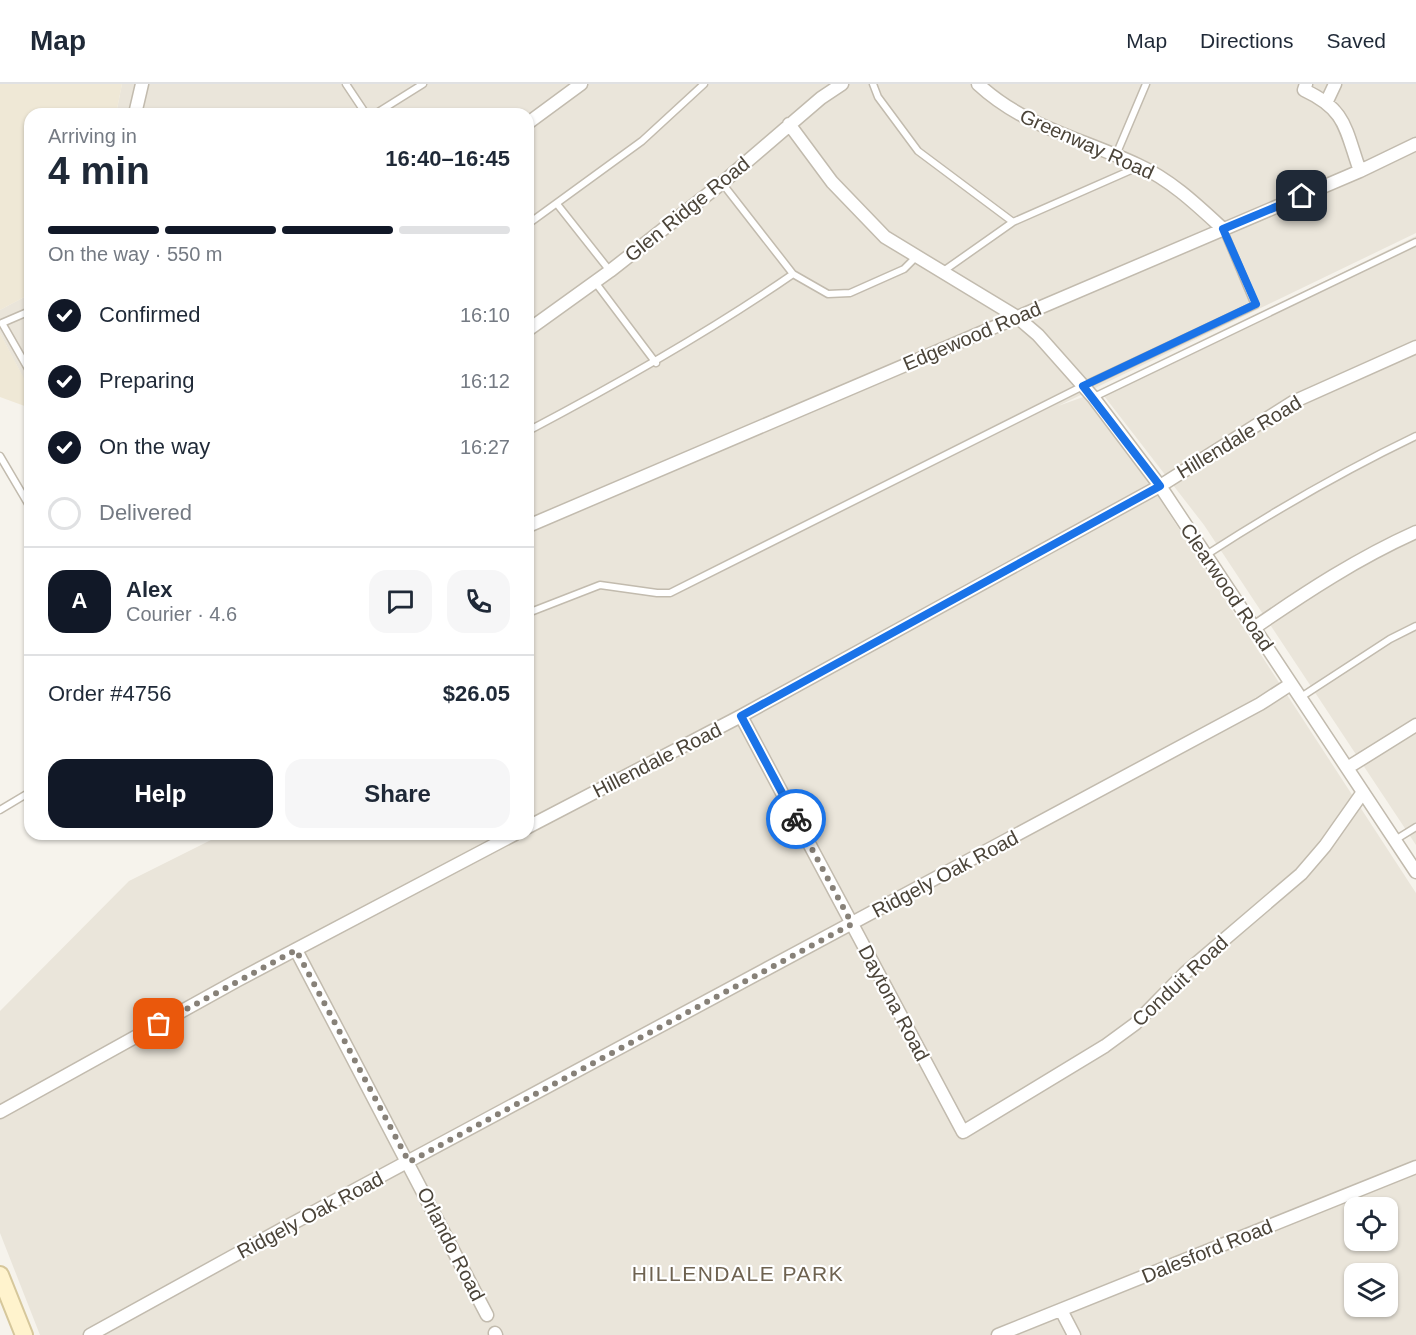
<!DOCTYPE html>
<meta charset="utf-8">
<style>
body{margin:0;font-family:Helvetica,sans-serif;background:#f6f6f7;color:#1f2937;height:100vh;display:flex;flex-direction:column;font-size:22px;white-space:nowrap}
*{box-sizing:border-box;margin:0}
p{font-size:20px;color:#747a83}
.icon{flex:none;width:33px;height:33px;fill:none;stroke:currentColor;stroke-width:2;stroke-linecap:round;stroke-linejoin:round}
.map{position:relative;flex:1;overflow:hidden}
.panel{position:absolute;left:24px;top:24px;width:510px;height:732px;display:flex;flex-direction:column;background:#fff;border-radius:18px;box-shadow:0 2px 4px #0004}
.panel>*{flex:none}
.tools{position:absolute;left:1344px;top:1113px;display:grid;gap:12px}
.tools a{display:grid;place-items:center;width:54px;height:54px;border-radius:12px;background:#fff;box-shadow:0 2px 4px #0004;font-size:30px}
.pin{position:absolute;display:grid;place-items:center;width:51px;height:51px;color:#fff;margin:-26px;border-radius:12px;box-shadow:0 3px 9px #0006}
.courier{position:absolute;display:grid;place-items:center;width:60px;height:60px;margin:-30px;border:4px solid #1a73e8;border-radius:50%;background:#fff;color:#222;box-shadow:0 2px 8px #0007}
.head em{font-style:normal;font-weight:700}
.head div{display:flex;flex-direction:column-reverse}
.head{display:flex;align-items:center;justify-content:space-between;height:102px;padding:0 24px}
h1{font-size:39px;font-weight:700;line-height:45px}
.bar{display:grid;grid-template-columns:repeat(4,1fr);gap:9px 6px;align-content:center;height:72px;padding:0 24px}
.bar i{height:8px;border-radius:4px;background:#e0e1e3}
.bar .selected{background:#111827}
.bar p{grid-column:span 4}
.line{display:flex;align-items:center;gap:15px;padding:0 24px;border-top:2px solid #e0e1e3}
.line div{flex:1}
.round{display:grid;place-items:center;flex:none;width:63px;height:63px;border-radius:18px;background:#f6f6f7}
ol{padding:0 24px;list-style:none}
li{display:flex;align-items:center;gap:18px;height:66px}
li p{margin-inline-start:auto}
li .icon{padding:6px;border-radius:50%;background:#111827;color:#fff;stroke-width:4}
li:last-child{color:#747a83}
li i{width:33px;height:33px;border:3px solid #e0e1e3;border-radius:50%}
.button{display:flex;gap:12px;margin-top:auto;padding:12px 24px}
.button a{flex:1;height:69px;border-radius:18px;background:#111827;color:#fff;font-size:24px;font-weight:700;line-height:69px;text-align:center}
.button a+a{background:#f6f6f7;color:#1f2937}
header{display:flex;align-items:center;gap:36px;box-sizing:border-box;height:84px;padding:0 30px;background:#fff;border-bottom:2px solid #e0e1e3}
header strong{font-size:28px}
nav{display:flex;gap:33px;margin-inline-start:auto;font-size:21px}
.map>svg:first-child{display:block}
</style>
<header>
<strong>Map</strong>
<nav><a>Map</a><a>Directions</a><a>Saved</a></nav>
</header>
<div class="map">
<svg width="1416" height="1251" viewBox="0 0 1416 1251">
<rect width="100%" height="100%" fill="#f6f3ec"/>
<path fill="#eae5da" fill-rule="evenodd" d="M122,0h1294v149l-358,173 28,-10 58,79 272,418v442h-1376l-40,-102v-222l129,-130 94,-47h305v-720h-412zM1354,1124h34v32h-34zM1354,1190h34v32h-34z
M1416,152v609l-212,-320 -103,-133z
M30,210v97l-30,-58v-23z"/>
<path fill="#efe8d6" d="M0,0h122l-6,30h-86v180l-30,16z
M0,249l30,57v18l-30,-11z"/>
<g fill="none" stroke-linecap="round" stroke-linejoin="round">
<g stroke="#c2bbae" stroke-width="9">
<path id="lane" d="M346,0l20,30
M873,0l5,13 40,54 95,71
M375,30l48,-30
M1116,71l30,-71
M722,99l71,91 35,20 22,-1 54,-24 12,-12
M557,120l53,67
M528,140l114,-83 62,-57
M942,188l71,-50 125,-55
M595,198l61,81
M30,227l-28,12 28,49
M1094,313l322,-155
M528,347c91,-48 180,-98 265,-157
M0,372l30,51
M1206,471c68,-44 137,-84 210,-119
M528,529l72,-28 57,8h13l413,-207 172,-81 -32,-76
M1301,613l89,-58 26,-13
M0,726l30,-18
M1395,756l21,-13"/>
</g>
<g stroke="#c2bbae" stroke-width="15">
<path id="street" d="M978,0c46,43 105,55 160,81 33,15 59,40 85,64
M1306,0l-2,6c43,20 41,39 56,81
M1327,17l8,-17
M135,30l7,-30
M528,39l53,-39
M789,40l43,58 53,55 132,80 21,18 55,62 67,89 256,386
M528,246l82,-59 112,-88 99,-85 21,-14
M528,442l832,-355 56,-27
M1254,544c52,-36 104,-70 162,-96
M741,632l222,416 142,-86 30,-22 50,-51 116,-99 24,-28 38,-54
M1347,684l69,-43
M528,743l213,-111 419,-230 133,-84 123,-55
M296,866l191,365
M0,1028l238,-132 277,-146
M1061,1226l13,25
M495,1249l1,2
M90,1251l194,-107 976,-524 31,-20
M998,1251l418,-168"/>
</g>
<g stroke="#d6c79b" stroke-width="20">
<path id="secondary" d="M0,1191l24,60"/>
</g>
<use href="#lane" stroke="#fff" stroke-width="6"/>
<use href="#street" stroke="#fff" stroke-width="12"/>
<use href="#secondary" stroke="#fff3cd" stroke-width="16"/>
</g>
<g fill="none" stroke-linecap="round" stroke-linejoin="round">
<path stroke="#878178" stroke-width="6" stroke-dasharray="0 10.8" d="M159,940l137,-74 113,212 443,-238 -56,-105"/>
<path stroke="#1a73e8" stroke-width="8" d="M796,735l-55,-103 419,-230 -77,-100 173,-82 -33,-75 79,-33"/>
</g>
<g text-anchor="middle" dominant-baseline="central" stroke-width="4.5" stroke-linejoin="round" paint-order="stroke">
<g font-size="20" fill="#4b4439" stroke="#fff">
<text transform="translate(1087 60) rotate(24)">Greenway Road</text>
<text transform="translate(687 125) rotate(-39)">Glen Ridge Road</text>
<text transform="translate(972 252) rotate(-23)">Edgewood Road</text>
<text transform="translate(1239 353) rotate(-31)">Hillendale Road</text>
<text transform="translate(1227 503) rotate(56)">Clearwood Road</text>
<text transform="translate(657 676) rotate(-27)">Hillendale Road</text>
<text transform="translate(945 790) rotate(-28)">Ridgely Oak Road</text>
<text transform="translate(1180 897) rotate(-43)">Conduit Road</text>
<text transform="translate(894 919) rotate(62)">Daytona Road</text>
<text transform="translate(310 1131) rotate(-28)">Ridgely Oak Road</text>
<text transform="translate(451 1160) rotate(63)">Orlando Road</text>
<text transform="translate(1207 1167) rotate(-22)">Dalesford Road</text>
</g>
<g font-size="21" letter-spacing="1.5" fill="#6e6250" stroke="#fff">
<text x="738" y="1189">HILLENDALE PARK</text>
</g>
</g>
</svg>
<div class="tools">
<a><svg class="icon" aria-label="locate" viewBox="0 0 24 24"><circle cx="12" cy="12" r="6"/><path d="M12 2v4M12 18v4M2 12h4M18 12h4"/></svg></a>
<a><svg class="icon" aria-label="layers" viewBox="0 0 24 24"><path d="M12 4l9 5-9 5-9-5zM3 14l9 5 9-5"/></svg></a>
</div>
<div class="pin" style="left:159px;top:940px;background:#ea580c"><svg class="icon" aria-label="bag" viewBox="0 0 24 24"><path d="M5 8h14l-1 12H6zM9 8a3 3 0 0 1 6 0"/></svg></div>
<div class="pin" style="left:1302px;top:112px;background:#1f2937"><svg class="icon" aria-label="home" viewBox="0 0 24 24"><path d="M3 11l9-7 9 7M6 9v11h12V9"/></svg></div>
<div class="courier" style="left:796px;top:735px"><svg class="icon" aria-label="bike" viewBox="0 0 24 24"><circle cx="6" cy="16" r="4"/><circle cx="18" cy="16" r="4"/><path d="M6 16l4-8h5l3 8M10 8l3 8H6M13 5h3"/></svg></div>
<section class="panel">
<div class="head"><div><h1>4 min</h1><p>Arriving in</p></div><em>16:40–16:45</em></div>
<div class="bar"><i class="selected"></i><i class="selected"></i><i class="selected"></i><i></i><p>On the way · 550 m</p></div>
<ol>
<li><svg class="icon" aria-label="check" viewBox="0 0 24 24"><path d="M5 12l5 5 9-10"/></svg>Confirmed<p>16:10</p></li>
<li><svg class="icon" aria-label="check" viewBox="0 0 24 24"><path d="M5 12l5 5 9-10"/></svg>Preparing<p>16:12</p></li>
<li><svg class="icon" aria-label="check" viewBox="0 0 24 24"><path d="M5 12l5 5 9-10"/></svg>On the way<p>16:27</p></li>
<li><i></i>Delivered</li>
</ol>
<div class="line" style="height:108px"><b class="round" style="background:#111827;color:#fff">A</b><div><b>Alex</b><p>Courier · 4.6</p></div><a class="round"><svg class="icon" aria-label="chat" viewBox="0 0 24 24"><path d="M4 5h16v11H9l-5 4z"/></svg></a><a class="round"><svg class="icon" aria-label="phone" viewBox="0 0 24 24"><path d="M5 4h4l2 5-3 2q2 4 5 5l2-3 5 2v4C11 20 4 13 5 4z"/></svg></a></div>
<div class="line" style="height:78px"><div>Order #4756</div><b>$26.05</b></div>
<div class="button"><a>Help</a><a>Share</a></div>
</section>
</div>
